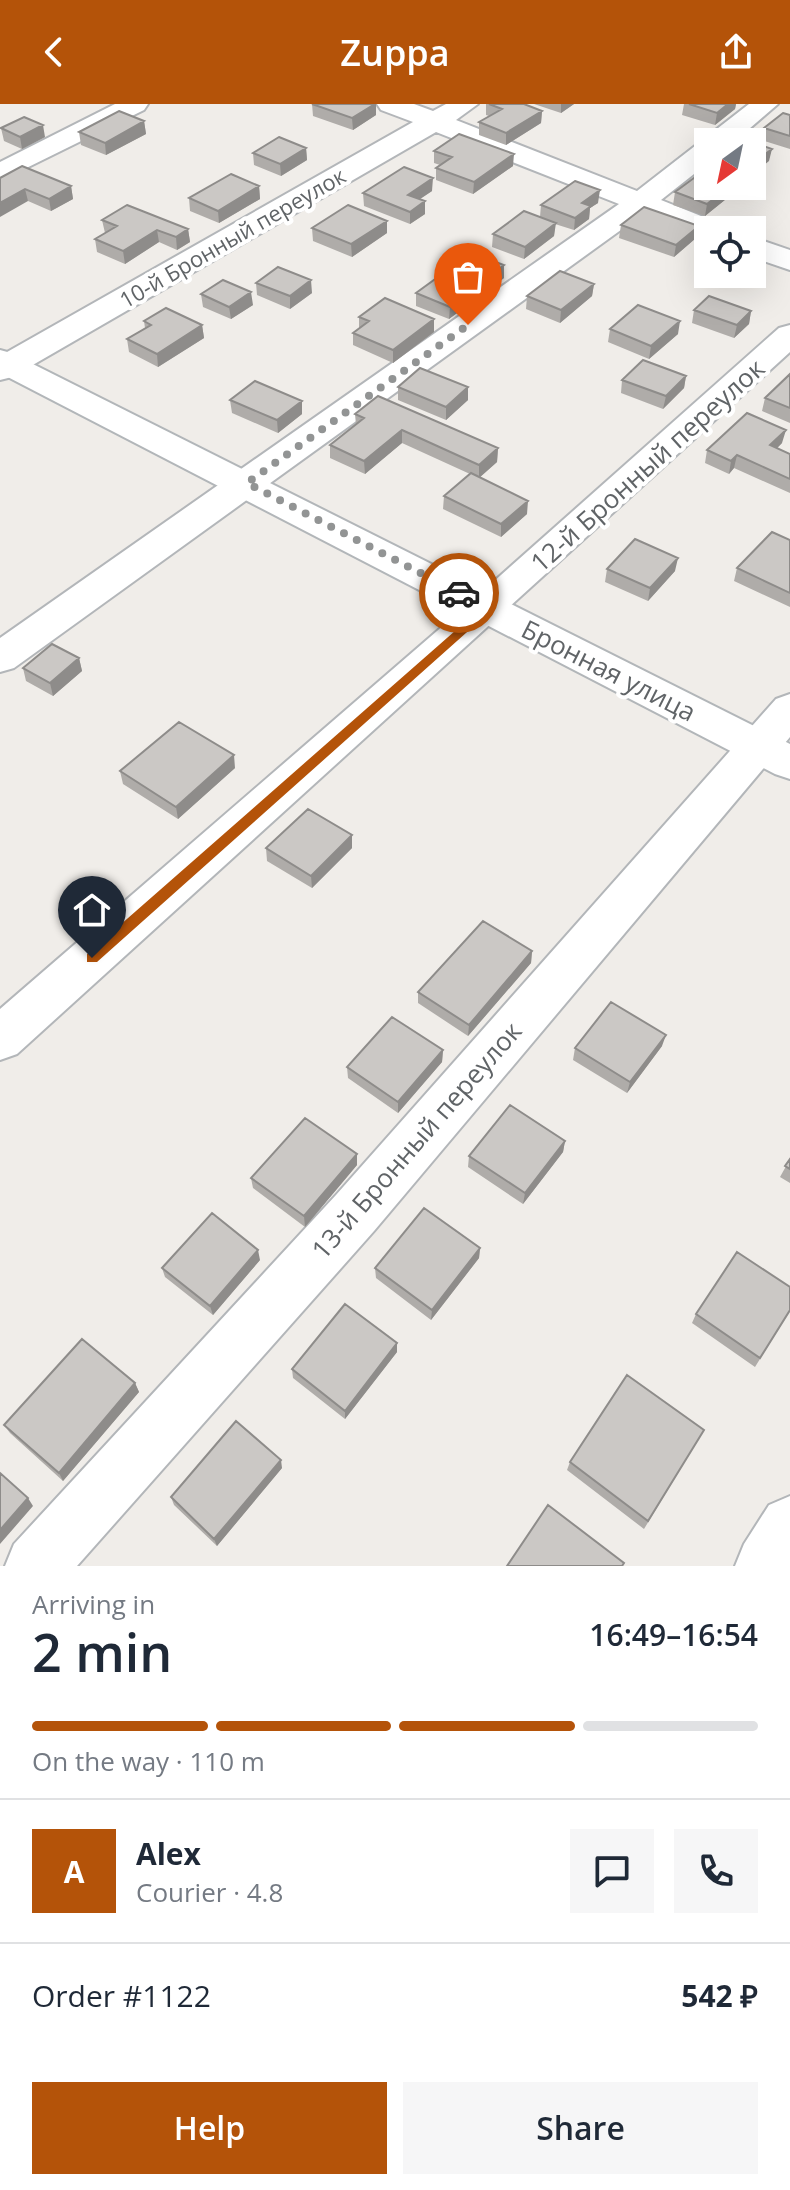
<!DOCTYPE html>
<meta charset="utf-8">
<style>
body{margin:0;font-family:"Open Sans",sans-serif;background:#f6f6f7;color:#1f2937;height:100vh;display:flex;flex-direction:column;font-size:30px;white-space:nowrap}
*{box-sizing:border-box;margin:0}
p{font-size:26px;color:#747a83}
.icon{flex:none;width:44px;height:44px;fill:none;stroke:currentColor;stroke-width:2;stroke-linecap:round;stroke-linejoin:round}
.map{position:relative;height:1462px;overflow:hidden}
.panel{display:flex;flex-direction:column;background:#fff;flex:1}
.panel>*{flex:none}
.needle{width:52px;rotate:213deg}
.controls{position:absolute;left:694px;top:24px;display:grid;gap:16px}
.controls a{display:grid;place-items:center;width:72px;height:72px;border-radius:0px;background:#fff;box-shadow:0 8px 32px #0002;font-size:40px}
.pin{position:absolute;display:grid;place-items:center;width:68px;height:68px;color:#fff;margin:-82px -34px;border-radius:50% 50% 50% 0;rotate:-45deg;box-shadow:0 0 8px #0007}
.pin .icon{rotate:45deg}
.courier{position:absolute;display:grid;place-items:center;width:80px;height:80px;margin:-40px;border:6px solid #b45309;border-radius:50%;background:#fff;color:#222;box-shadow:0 2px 10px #0007}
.overview em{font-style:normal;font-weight:600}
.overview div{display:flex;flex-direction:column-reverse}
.overview{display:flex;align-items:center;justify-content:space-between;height:136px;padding:0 32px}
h1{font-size:52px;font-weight:600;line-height:60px}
.bar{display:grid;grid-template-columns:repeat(4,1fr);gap:12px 8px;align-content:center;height:96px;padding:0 32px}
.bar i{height:10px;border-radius:6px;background:#e0e1e3}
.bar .on{background:#b45309}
.bar p{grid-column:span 4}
.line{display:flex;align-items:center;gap:20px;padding:0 32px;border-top:2px solid #e0e1e3}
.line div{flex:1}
.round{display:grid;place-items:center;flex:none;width:84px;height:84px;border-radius:0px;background:#f6f6f7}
.primary-button{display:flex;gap:16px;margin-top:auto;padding:16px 32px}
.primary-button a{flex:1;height:92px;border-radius:0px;background:#b45309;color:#fff;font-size:32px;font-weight:600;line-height:92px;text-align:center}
.primary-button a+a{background:#f6f6f7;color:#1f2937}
header{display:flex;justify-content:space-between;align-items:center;height:104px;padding:0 32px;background:#b45309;color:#fff;font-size:36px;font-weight:600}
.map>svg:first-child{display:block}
</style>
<header><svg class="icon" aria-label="back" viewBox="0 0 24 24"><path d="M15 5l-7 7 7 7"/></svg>Zuppa<svg class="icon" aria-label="share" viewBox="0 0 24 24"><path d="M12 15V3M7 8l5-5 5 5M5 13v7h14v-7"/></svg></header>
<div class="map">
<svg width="790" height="1462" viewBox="0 0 790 1462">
<rect width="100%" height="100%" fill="#f0ede9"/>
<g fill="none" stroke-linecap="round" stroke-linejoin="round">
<g stroke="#b3b6b9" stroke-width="4">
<path id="street" d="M115,0h33l-4,6 -144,71v-19z
M377,0h37l19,7 13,-7h32l-22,16 181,71 112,-87h29l-44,38h-26v21l-47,37 60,24 5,6h-18v8l-65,-24 -629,454 -14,4v-34l619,-434 -183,-72 -424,245 -12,3v-24l413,-234 -32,-12z
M752,133l38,13v20l-38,-13z
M790,221v27l-773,702 -17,6v-51l474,-410 305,-271z
M790,590v43l-416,494 -297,335h-72l9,-22 322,-349 440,-496z
M790,1392v70h-55l9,-22 25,-39z"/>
</g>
<g stroke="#b2b6b9" stroke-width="4">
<path id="secondary" d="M0,246l11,3 779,391v35l-15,-5 -775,-401z"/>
</g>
<use href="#street" fill="#fff" fill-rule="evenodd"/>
<use href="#secondary" fill="#fff" fill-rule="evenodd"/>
</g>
<path fill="#afaca9" d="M312,0l64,11 -23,15 -40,-14z
M486,0h38l18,7 -1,12 -35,22 -27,-10v-13l10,-6 -3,-1z
M534,0h40l-13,9z
M684,0h52l-1,5 -20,16 -33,-10z
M790,11v34l-29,-9 3,-12z
M144,17l2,13 -40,21 -25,-10 -2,-13z
M1,24l44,9 -23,12 -18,-8z
M306,44l1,12 -26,16 -27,-11 -1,-12z
M434,47l79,15 -40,28 -37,-14v-12l4,-3 -6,-2z
M0,74l71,8 2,13 -22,12 -23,-10z
M259,82l1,13 -41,24 -29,-12 -1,-13z
M432,87l-12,8 5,15 -15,10 -46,-18 -1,-13z
M675,88l56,3 -26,21 -32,-11z
M598,99l-8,5 -1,11 -15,11 -19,-6 -1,12 -30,23 -32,-12 1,-13 47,-17 1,-12z
M102,116l86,9 2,13 -13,8 -18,-8 -34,22 -28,-12 -2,-13 10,-6z
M387,117v12l-35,24 -39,-16 -1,-13z
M621,121l78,1 -3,12 -22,19 -55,-19z
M504,161v13l-55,41 -33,-13v-13z
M256,179l56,10 -22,16 -33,-14z
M594,180l-2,12 -32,27 -34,-14 1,-13z
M201,190l52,11 -22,14 -28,-12z
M694,206l57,1 -2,13 -15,14 -42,-15z
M359,213l75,15 -41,31 -40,-18v-12l6,-5z
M144,217l58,4 2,13 -46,29 -29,-15 -2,-13 18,-11z
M610,225l68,5 -29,25 -41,-17z
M790,270v49l-28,-12 3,-13z
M686,272l-2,12 -21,21 -42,-16 1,-13z
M398,283l70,13 -22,20 -48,-20z
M230,296l72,1v13l-24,19 -46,-20z
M355,310l143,34 -1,14 -17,15 47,37 -26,23 -58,-28 1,-13 26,-22 -68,-31 -37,31 -35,-16v-13l26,-20z
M782,339l-5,5 13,6v39l-56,-25 -5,6 -24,-11 2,-13z
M790,436v67l-56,-26 3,-13z
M607,465l68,2 -27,30 -43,-19z
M79,554l3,13 -29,25 -27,-15 -3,-13z
M235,664l-57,51 -55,-35 -3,-13z
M266,744h86l-40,40 -45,-27z
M532,847l-1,12 -63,73 -50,-33v-11z
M662,942l-35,47 -54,-33 2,-12z
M443,946l-1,12 -44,51 -50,-35 -1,-11z
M565,1037l-2,11 -40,52 -55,-37 1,-11z
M357,1050v11l-52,62 -52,-39 -2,-10z
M790,1055v24l-10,-6z
M480,1144l-1,10 -48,62 -55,-42 -1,-10z
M260,1156l-47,55 -48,-38 -3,-9z
M790,1207l-35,56 -63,-44 4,-9z
M397,1248l-52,67 -52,-41 -1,-9z
M135,1279l4,9 -76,89 -53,-48 -6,-8z
M704,1326l-60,99 -77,-59 3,-8z
M282,1364l-65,78 -43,-41 -3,-8z"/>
<path fill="#8e8c8a" d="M375,0h1v11l-23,15 -1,-12z
M561,0h13l-13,9z
M728,0h8l-1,5 -20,16 2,-12z
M542,7l-1,12 -35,22v-12z
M144,17l2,13 -40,21 -1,-12z
M43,21l2,12 -23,12 -2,-12z
M306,44l1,12 -26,16 -1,-12z
M772,45l-3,12 -17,14v-11z
M514,50l-1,12 -40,28 1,-12z
M433,74l-1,13 -24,16v-12z
M71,82l2,13 -22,12 -2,-12z
M259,82l1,13 -41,24 -1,-12z
M730,82h3l-2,9 -26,21 2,-12z
M25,85l3,12 -28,16v-14z
M600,86l-2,13 -8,5 -1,11 -15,11 1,-12 7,-15z
M425,97v13l-15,10v-12z
M387,117v12l-35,24 -1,-13z
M556,119l-2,13 -30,23 1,-12z
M699,122l-3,12 -22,19 2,-12z
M188,125l2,13 -13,8 -1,-13z
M157,126l2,12 -34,22 -2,-13z
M504,161v13l-55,41 1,-12z
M311,176l1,13 -22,16v-13z
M594,180l-2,12 -32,27 1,-13z
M251,188l2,13 -22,14 -2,-12z
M751,207l-2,13 -15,14 3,-13z
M434,215v13l-41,31v-13z
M680,217l-2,13 -29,25 2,-13z
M202,221l2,13 -46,29 -1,-13z
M686,272l-2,12 -21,21 3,-13z
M468,283v13l-22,20v-13z
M302,297v13l-24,19 -1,-13z
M402,326v13l-37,31 -1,-13z
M786,326l-4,13 -15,15 3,-13z
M498,344l-1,14 -18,16v-13z
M737,351l-3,13 -5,6 2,-13z
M528,397l-1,13 -26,23v-13z
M678,454l-3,13 -27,30 2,-13z
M79,554l3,13 -29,25 -3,-13z
M234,651l1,13 -57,51 -2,-12z
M352,731v13l-40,40 -1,-12z
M532,847l-1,12 -63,73 1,-11z
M666,931l-4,11 -35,47 3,-11z
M443,946l-1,12 -44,51v-11z
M565,1037l-2,11 -40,52 2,-11z
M357,1050v11l-52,62 -1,-11z
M480,1144l-1,10 -48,62 1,-10z
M258,1146l2,10 -47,55 -3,-9z
M397,1239v9l-52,67v-8z
M135,1279l4,9 -76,89 -4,-8z
M281,1356l1,8 -65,78 -3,-7z
M28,1394l5,8 -33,38v-14z"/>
<path fill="#cbc8c5" stroke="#8e8c8a" stroke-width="2" d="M312,0h63l-23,14z
M489,0h35l18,7 -36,22 -27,-11 23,-13z
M689,0h39l-11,9z
M119,7l25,10 -39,22 -26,-11z
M783,9l7,2v21l-26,-8z
M24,13l19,8 -23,12 -19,-9z
M459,30l55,20 -40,28 -38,-14 16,-11 -18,-6z
M279,33l27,11 -26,16 -27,-11z
M741,34l31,11 -20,15v-22h-17z
M22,62l49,20 -22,13 -24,-10 -25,14v-25z
M404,63l29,11 -25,17 17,6 -15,11 -47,-19z
M702,68l6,2v12h22l-23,18 -32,-12z
M231,70l28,12 -41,25 -29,-13z
M575,77l25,9 -18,13 9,3 -16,12 -34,-13z
M127,101l61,24 -12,8 -19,-7 -34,21 -28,-12 22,-13 -15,-6z
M348,101l39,16 -36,23 -39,-16z
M644,103l55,19 -23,19 -55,-20z
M524,107l32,12 -31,24 -32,-13z
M471,149l33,12 -54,42 -34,-14z
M278,163l33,13 -21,16 -34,-13z
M560,167l34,13 -33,26 -34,-14z
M223,176l28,12 -22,15 -28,-13z
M709,192l42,15 -14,14 -43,-15z
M385,194l49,21 -41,31 -40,-17 16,-12 -10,-4z
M638,201l42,16 -29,25 -41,-17z
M166,204l36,17 -45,29 -30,-15 24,-14 -7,-4z
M643,256l43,16 -20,20 -44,-16z
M420,264l48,19 -22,20 -48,-20z
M790,270v34l-25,-10z
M255,277l47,20 -25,19 -47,-20z
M378,292l120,52 -19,17 -77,-35 -38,31 -34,-16 34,-27 -9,-4z
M747,309l39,17 -16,15 20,9v25l-53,-24 -6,6 -24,-11z
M471,369l57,28 -27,23 -57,-28z
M772,428l18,8v53l-53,-25z
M635,435l43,19 -28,30 -43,-19z
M52,540l27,14 -29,25 -27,-15z
M179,618l55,33 -58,52 -56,-36z
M308,705l44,26 -41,41 -45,-28z
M483,817l49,30 -63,74 -51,-33z
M611,898l55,33 -36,47 -55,-34z
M392,913l51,33 -45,52 -51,-35z
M510,1001l55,36 -40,52 -56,-37z
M305,1014l52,36 -53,62 -53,-38z
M790,1055v10l-5,-3z
M424,1104l56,40 -48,62 -57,-42z
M212,1109l46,37 -48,56 -48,-38z
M737,1148l53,35v23l-30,48 -64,-44z
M345,1200l52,39 -52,68 -53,-42z
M82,1235l53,44 -76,90 -55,-48z
M627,1271l77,55 -56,91 -78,-59z
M236,1317l45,39 -67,79 -43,-42z
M0,1369l28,25 -28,32z
M548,1401l76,58 -2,3h-115z"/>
<path fill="#b45309" d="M455,486h8l31,18 -397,354h-10v-8l393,-345 -25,-14z"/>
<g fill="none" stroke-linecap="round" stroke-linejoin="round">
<path stroke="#929494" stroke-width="8" stroke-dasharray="0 14.4" d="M459,489l-212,-110 221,-158"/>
</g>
<g text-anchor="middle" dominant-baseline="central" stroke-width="8" stroke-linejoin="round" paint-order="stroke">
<g font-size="22" fill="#606467" stroke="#fff">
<text transform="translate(232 133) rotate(-30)">10-й Бронный переулок</text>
</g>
<g font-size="26" fill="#606467" stroke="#fff">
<text transform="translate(647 361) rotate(-42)">12-й Бронный переулок</text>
<text transform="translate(609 566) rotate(27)">Бронная улица</text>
<text transform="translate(416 1036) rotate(-49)">13-й Бронный переулок</text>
</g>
</g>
</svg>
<div class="controls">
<a><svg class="needle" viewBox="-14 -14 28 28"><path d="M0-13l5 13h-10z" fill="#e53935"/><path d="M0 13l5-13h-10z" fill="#747a83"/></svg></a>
<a><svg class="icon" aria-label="locate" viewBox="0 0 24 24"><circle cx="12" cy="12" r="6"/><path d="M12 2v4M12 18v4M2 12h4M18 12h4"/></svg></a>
</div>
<div class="pin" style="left:468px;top:221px;background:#ea580c"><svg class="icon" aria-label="bag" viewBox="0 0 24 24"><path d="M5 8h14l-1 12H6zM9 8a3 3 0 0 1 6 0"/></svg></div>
<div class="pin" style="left:92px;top:854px;background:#1f2937"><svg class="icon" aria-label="home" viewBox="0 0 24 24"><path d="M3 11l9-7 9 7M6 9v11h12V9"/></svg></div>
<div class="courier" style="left:459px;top:489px"><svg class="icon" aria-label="car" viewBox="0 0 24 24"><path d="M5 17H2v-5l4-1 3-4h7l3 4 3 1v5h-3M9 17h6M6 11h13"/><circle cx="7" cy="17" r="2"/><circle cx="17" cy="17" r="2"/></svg></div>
</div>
<section class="panel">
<div class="overview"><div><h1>2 min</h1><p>Arriving in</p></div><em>16:49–16:54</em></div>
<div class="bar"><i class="on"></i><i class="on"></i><i class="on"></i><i></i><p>On the way · 110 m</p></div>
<div class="line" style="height:144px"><b class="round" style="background:#b45309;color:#fff">A</b><div><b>Alex</b><p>Courier · 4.8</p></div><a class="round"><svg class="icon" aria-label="chat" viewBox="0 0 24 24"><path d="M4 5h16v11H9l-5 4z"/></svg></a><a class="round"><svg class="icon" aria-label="phone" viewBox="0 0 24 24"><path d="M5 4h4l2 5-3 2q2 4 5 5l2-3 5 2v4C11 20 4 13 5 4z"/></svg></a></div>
<div class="line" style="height:104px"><div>Order #1122</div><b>542 ₽</b></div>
<div class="primary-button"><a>Help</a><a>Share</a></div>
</section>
